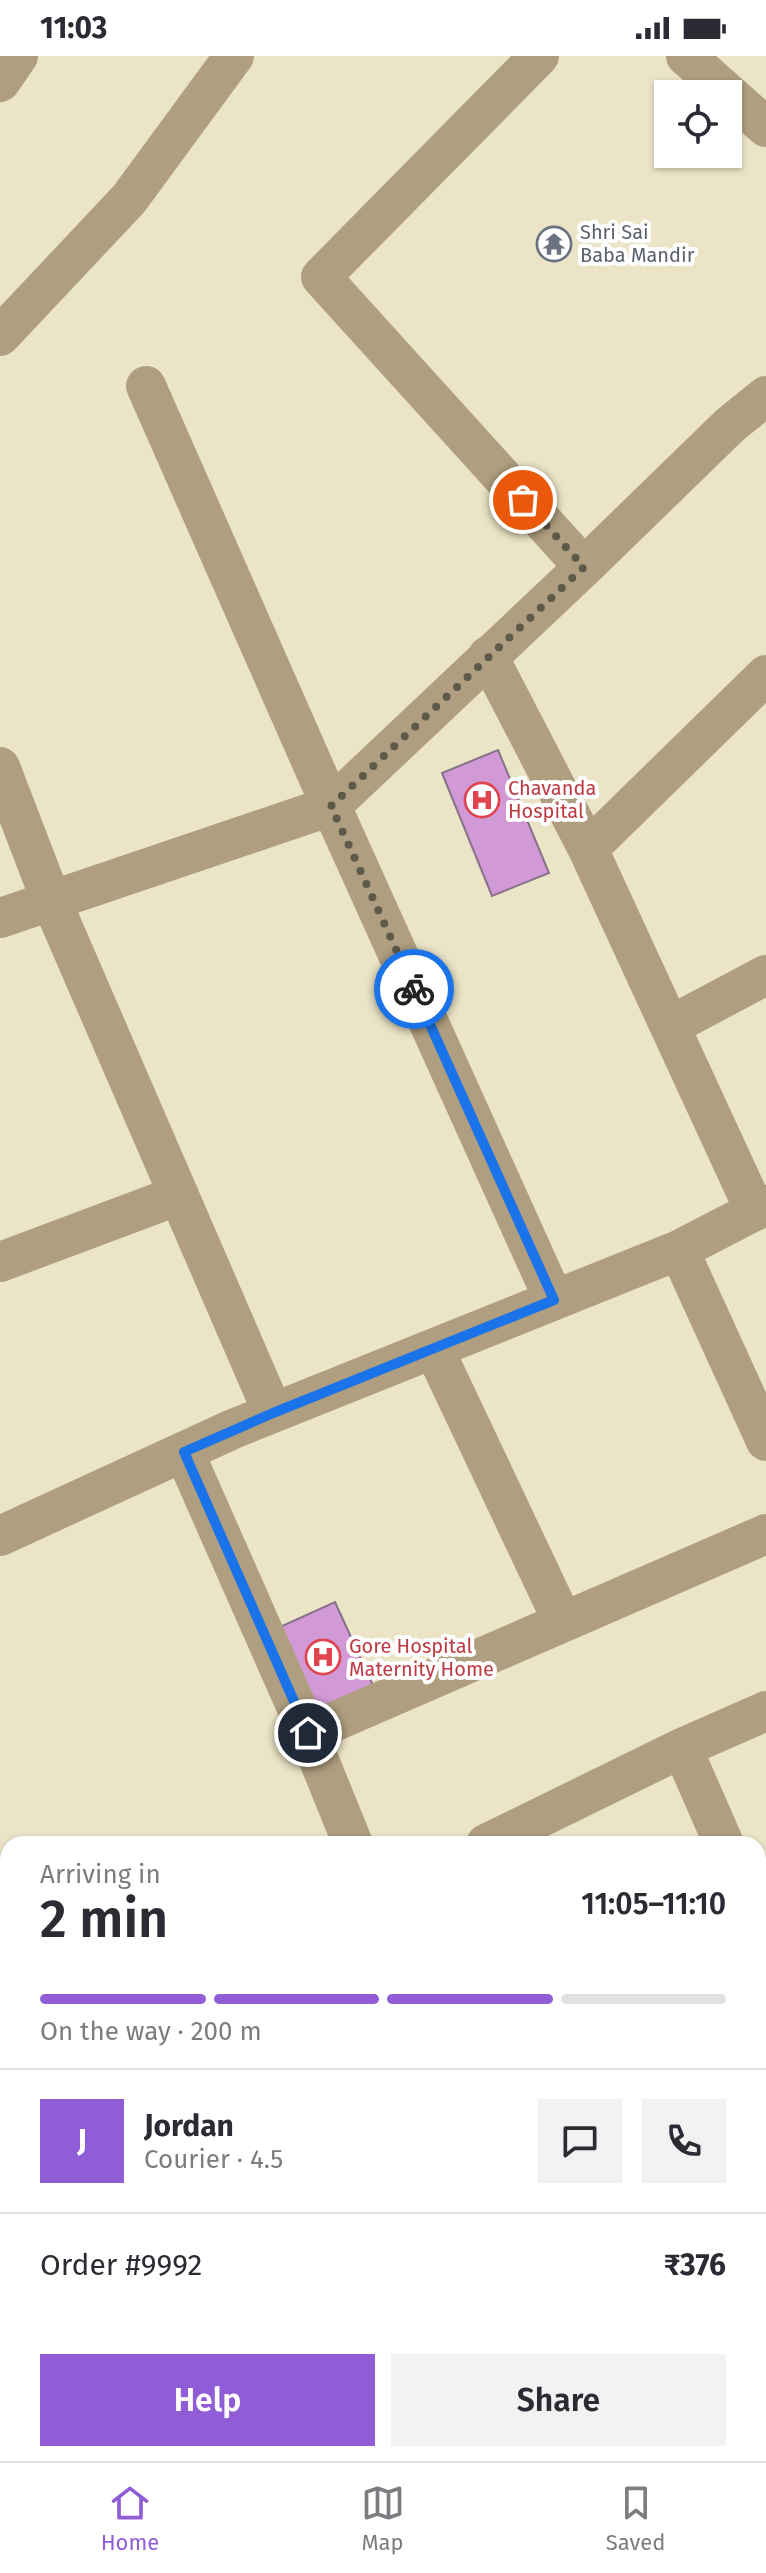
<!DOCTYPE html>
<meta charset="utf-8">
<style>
body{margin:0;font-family:"Fira Sans",sans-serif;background:#f2f2f3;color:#2b2b33;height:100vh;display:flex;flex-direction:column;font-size:30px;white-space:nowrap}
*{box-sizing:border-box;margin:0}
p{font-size:26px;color:#7c7c81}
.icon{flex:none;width:44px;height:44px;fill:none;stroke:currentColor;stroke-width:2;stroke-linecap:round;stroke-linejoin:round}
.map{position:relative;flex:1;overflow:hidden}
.panel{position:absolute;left:0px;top:1780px;width:766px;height:626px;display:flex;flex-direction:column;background:#fff;border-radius:24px 24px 0 0;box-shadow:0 2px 6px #0004}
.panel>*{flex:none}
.buttons{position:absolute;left:654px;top:24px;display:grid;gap:16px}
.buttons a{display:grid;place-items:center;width:88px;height:88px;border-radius:0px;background:#fff;box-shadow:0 2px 6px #0004;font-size:40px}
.pin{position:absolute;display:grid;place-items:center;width:68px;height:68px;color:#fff;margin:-34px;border:4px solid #fff;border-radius:50%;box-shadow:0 2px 8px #0007}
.courier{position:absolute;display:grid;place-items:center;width:80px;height:80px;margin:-40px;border:6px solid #1a73e8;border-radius:50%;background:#fff;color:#222;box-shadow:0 2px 10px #0007}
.head em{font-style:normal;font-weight:600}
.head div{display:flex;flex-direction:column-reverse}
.head{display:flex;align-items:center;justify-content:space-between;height:136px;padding:0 40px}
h1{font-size:52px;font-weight:600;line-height:60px}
.bar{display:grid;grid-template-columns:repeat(4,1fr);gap:12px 8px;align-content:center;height:96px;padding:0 40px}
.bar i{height:10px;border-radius:6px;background:#e1e1e2}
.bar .active{background:#905dd6}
.bar p{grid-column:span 4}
.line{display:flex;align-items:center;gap:20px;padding:0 40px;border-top:2px solid #e1e1e2}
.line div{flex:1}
.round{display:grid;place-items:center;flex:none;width:84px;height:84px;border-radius:0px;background:#f2f2f3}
.action{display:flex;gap:16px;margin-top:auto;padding:16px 40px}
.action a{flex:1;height:92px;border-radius:0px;background:#905dd6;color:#fff;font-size:32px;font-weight:600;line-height:92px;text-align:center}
.action a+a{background:#f2f2f3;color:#2b2b33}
.status{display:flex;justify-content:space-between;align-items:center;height:56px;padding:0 40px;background:#fff;direction:ltr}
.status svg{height:22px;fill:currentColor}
.dock{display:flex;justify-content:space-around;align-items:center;height:112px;border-top:2px solid #e1e1e2;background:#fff;font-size:22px;color:#7c7c81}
.dock a{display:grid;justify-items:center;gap:4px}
.dock .active{color:#905dd6}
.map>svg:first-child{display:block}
</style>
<div class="status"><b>11:03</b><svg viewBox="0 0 49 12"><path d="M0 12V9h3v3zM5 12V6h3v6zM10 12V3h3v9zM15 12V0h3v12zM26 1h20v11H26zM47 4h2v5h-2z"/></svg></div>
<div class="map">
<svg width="766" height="2405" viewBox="0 0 766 2405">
<rect width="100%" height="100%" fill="#ebe4c7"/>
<path fill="#d199d5" stroke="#877388" stroke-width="2" d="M498,694l51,123 -57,23 -50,-123z
M335,1546l41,90 -55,24 -41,-89z"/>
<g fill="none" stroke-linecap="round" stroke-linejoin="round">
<path stroke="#af9e7f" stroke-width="40" d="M539,0l-218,221 263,290
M686,0l80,71
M0,26l18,-26
M0,280l129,-137 105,-143
M146,330l185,420 223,494
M488,600l100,193
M0,711l51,133 222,513
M0,862l331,-112 253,-239 146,-142 36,-29
M670,970l96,-51
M755,1155l-167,-362 178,-174
M679,1194l87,191
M0,1206l179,-67
M434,1293l129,273
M184,1396l124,281 45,111
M0,1480l233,-107 446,-179 87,-45
M308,1677l458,-199
M682,1692l42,96
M486,1788l196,-96 84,-37
M758,1864l8,18
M758,1973l8,-3
M0,1995l8,-3
M0,2234l8,-4
M758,2260l8,-3
M396,2398l3,7
M681,2398l3,7
M57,2405l17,-7
M467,2405l14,-7"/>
</g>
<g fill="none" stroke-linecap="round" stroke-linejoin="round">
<path stroke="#5e5a4a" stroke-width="8" stroke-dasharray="0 14.4" d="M414,933l-83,-183 253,-239 -61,-67"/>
<path stroke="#1a73e8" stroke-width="10" d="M308,1677l-124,-281 89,-39 281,-113 -140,-311"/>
</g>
<defs>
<g id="temple-ring" transform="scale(1.8)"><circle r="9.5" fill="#fff" stroke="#6b7280" stroke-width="1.5"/><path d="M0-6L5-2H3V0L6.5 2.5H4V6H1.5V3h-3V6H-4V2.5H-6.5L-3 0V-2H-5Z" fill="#6b7280"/></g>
<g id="hospital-ring" transform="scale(1.8)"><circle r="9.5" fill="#fff" stroke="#e0444e" stroke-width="1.5"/><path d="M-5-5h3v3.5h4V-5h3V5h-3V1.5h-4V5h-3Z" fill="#e0444e"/></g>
</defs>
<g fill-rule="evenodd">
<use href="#temple-ring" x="554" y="188"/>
<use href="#hospital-ring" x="482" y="744"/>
<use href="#hospital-ring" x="323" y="1601"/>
</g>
<g text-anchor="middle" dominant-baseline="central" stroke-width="8" stroke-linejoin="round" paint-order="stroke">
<g font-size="20" fill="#5b616d" stroke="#fff" text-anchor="start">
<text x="580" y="176">Shri Sai<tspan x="580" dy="23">Baba Mandir</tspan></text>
</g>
<g font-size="20" fill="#be3a42" stroke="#fff" text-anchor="start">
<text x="508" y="732">Chavanda<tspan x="508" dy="23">Hospital</tspan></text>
<text x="349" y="1590">Gore Hospital<tspan x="349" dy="23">Maternity Home</tspan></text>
</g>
</g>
</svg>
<div class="buttons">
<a><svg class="icon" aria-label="locate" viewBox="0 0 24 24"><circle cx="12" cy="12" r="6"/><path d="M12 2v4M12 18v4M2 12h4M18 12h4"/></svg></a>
</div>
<div class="pin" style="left:523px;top:444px;background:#ea580c"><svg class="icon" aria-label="bag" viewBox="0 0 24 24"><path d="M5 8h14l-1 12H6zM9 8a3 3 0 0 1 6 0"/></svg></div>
<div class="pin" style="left:308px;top:1677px;background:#1f2937"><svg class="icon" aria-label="home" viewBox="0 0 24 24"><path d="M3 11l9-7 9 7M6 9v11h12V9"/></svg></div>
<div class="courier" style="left:414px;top:933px"><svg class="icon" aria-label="bike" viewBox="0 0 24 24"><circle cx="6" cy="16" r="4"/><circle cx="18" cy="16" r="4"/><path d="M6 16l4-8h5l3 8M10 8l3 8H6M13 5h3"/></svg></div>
<section class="panel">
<div class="head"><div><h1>2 min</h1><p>Arriving in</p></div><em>11:05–11:10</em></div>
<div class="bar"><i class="active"></i><i class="active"></i><i class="active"></i><i></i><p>On the way · 200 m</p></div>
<div class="line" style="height:144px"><b class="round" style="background:#905dd6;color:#fff">J</b><div><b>Jordan</b><p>Courier · 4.5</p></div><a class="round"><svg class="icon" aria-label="chat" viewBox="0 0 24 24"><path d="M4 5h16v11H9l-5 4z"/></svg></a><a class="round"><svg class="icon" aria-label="phone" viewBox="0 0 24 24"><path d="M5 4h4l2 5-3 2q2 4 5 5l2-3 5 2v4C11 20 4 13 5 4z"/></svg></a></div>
<div class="line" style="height:104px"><div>Order #9992</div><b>₹376</b></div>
<div class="action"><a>Help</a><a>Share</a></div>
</section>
</div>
<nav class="dock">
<a class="active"><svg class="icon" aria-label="home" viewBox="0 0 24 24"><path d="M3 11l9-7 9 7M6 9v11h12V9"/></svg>Home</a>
<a><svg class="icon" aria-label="map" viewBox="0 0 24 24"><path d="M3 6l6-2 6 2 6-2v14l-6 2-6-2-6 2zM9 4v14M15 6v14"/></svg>Map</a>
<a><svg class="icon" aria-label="saved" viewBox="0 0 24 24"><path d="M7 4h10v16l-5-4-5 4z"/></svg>Saved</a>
</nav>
